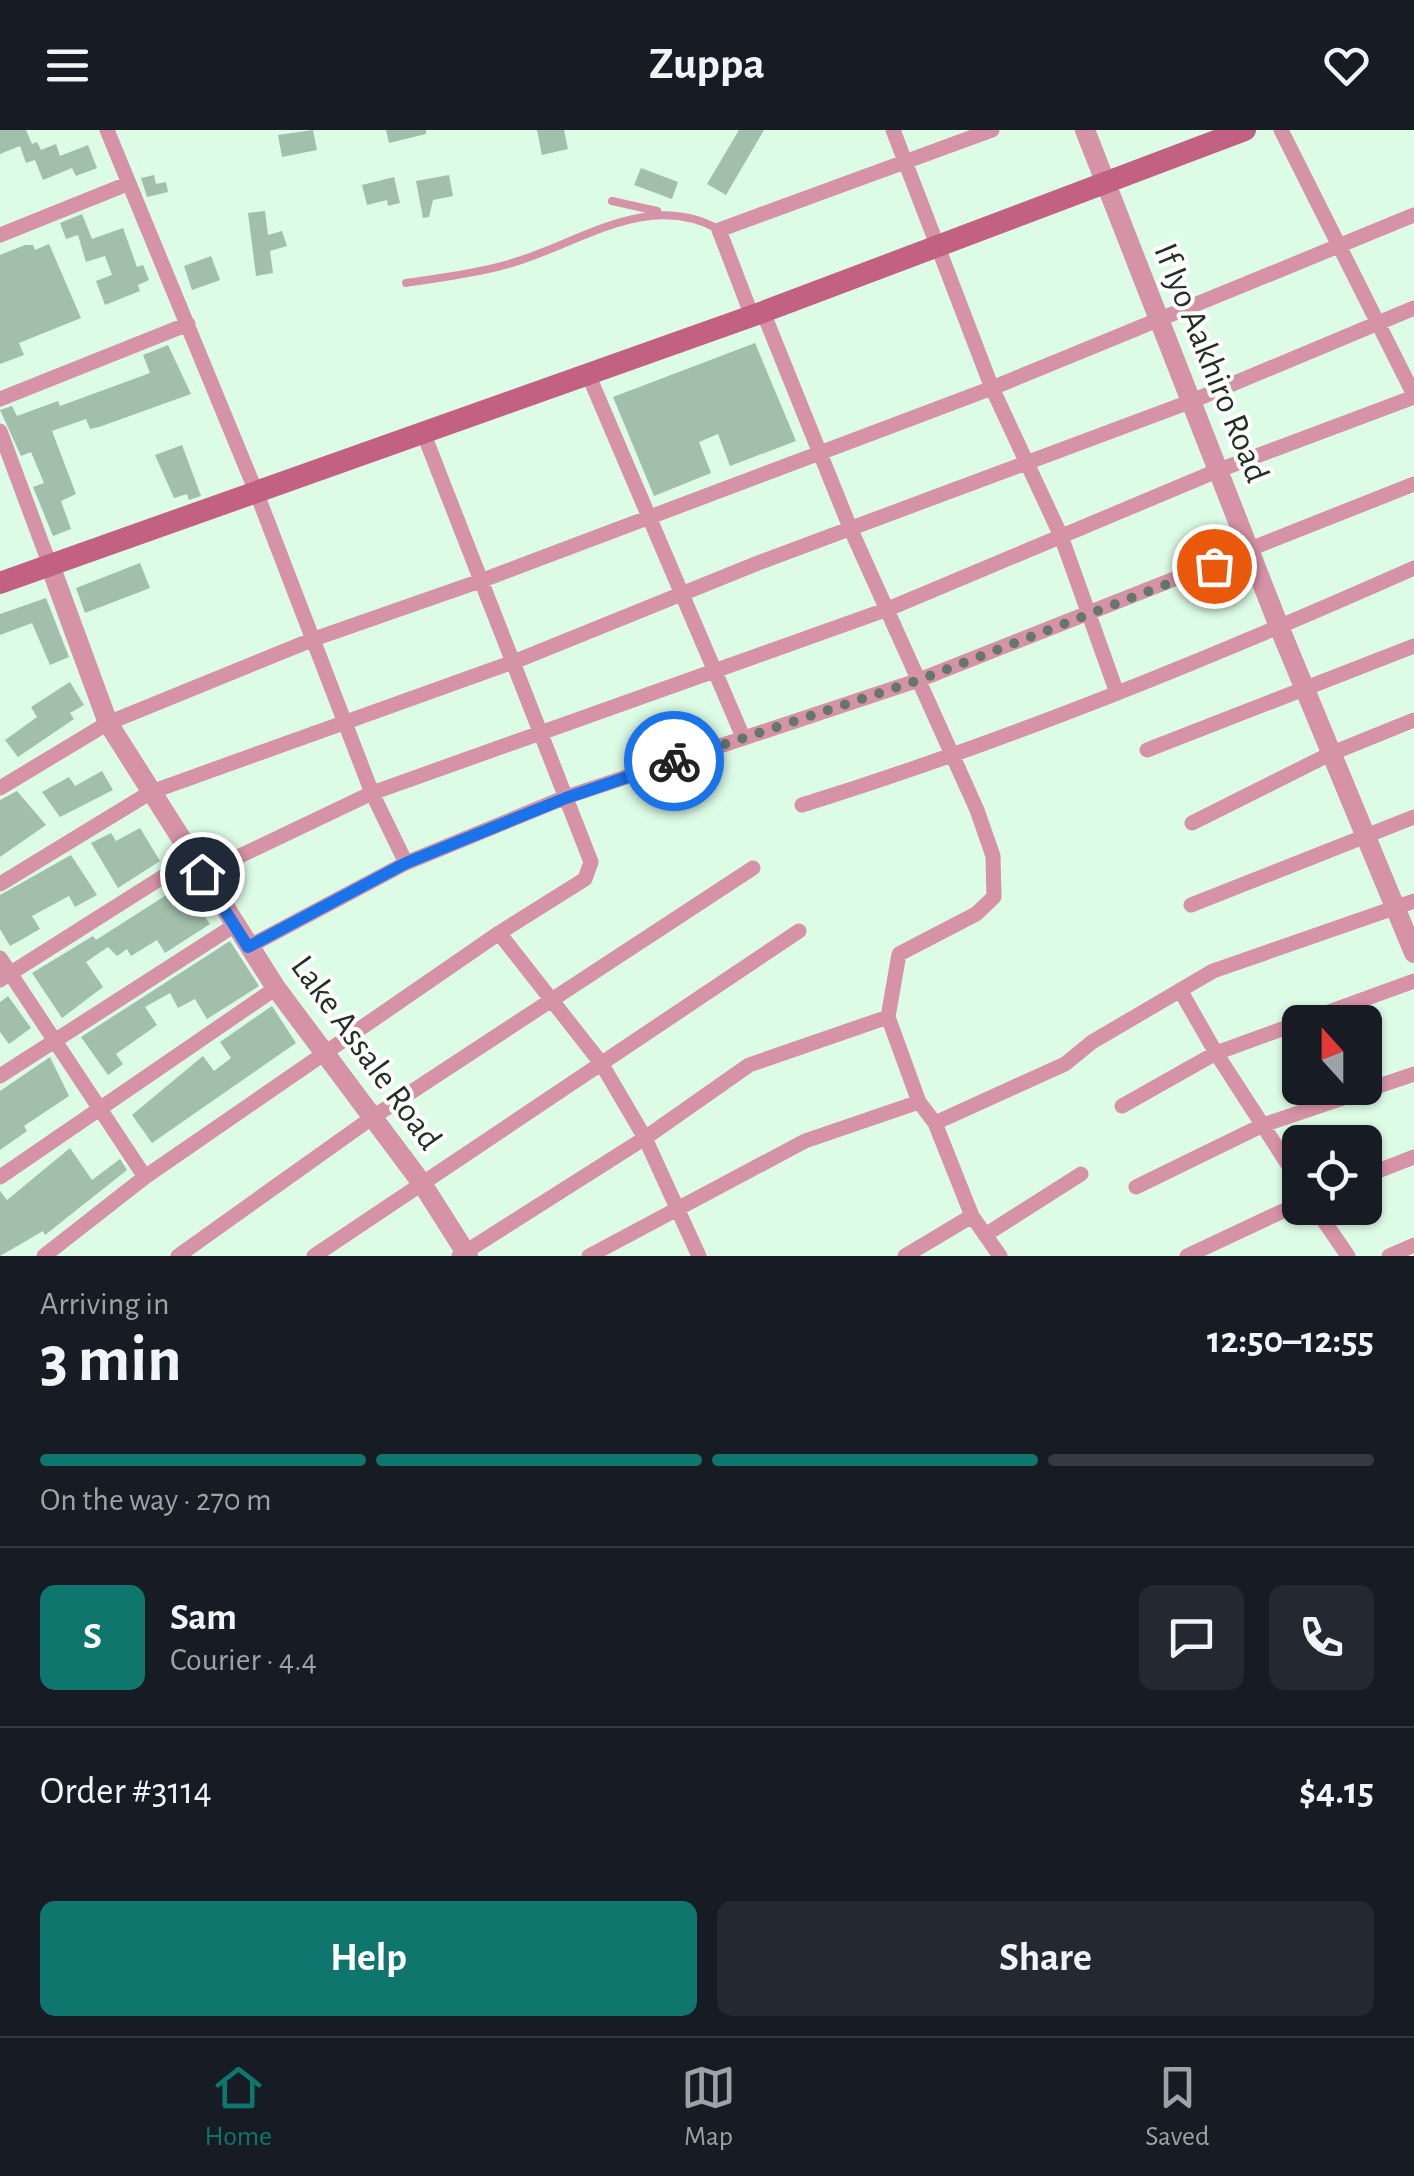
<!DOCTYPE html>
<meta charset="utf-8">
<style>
body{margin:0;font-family:"Alegreya Sans",sans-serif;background:#242831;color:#f1f3f6;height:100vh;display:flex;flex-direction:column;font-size:38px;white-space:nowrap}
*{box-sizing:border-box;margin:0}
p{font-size:32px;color:#9ea1a6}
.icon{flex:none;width:55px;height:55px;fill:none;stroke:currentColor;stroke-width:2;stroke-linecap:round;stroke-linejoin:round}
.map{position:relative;height:1126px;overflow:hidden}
.drawer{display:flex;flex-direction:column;background:#171b24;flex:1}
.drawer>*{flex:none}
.needle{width:65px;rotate:339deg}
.buttons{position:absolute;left:1282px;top:875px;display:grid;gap:20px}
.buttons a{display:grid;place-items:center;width:100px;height:100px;border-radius:15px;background:#171b24;box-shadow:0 2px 8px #0004;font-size:50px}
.pin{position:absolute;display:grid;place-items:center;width:85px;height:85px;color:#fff;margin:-42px;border:5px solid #fff;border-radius:50%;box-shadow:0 2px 10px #0007}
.courier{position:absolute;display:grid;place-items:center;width:100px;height:100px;margin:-50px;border:8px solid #1a73e8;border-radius:50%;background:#fff;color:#222;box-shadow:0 2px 12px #0007}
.summary em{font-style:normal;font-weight:700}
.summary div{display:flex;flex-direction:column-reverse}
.summary{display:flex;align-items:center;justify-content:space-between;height:170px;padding:0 40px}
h1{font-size:65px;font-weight:700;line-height:75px}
.bar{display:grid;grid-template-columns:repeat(4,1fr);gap:15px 10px;align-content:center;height:120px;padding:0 40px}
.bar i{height:12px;border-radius:8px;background:#363941}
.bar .active{background:#0f766e}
.bar p{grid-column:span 4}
.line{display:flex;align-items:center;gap:25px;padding:0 40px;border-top:2px solid #363941}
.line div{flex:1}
.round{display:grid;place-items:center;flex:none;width:105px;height:105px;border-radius:15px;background:#242831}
.primary-button{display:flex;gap:20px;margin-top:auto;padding:20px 40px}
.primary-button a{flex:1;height:115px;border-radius:15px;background:#0f766e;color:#fff;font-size:40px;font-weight:700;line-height:115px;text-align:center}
.primary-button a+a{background:#242831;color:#f1f3f6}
header{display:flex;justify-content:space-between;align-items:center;height:130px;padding:0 40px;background:#171b24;font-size:45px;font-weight:700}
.menu{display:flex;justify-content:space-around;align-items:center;height:140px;border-top:2px solid #363941;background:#171b24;font-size:28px;color:#9ea1a6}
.menu a{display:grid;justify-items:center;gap:5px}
.menu .active{color:#0f766e}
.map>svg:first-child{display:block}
</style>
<header><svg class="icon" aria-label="menu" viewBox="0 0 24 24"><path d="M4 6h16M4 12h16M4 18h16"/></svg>Zuppa<svg class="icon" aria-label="heart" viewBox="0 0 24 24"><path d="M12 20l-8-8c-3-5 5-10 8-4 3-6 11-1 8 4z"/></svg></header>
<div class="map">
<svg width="1414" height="1126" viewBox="0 0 1414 1126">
<rect width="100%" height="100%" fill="#ddfce6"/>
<path fill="#a1bfaa" d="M0,0h26l6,14 5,-2 4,8 15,-6 4,12 28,-11 9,23 -21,8 -4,-8 -29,12 -8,-20 -9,3 -6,-17 -20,8z
M313,0l4,20 -35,7 -4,-22z
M386,0h40v4l-37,9z
M537,0h27l4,19 -26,6z
M739,0h25l-38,65 -19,-11z
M641,38l37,14 -6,17 -38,-14z
M154,45l2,9 10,-2 2,10 -21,5 -6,-19z
M449,45l4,21 -20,4 -4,17 -6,1 -7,-37z
M394,47l6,26 -12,3 -1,-6 -20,5 -5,-20z
M265,81l3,24 14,-4 5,15 -17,5 3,22 -17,3 -8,-63z
M82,84l10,25 31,-11 14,39 6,-2 6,15 -11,5 2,6 -35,14 -9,-24 16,-6 -7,-19 -19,6 -8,-27 -12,4 -6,-16z
M49,114l32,74 -62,25 5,12 -24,9v-109l25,-10h8l2,5z
M211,126l9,24 -28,10 -8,-24z
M755,213l41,98 -66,25 -12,-32 -19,8 12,31 -57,23 -41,-99z
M168,215l23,49 -92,33 -9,2 -4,-10 -34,12 24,63 -15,7 10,28 -18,7 -20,-49 11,-4 -13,-31 -10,4 -21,-46 12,-4 5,10 41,-15 2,5 90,-33 -7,-18z
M182,315l19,51 -12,4 -2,-6 -13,4 -19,-43z
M140,433l10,25 -65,25 -9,-25z
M46,468l23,59 -19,8 -18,-42 -32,12v-21z
M70,552l14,23 -14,8 4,6 -56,38 -13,-17 32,-23 -6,-10z
M102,641l11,19 -53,27 -18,-25 27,-15 6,9z
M17,661l29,34 -46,32v-57z
M140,698l20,33 -42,27 -27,-45 20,-10 5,8z
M71,725l26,40 -22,12 -6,-11 -37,20 8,13 -30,17 -10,-17v-34z
M182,755l28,39 -45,29 -8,-13 -26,16 -4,-7 -10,7 -9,-9 -22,15 17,25 -41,31 -30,-45 61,-37 3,4z
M230,811l29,45 -52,33 -12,-20 -17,9 -8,-15 -25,14 12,18 -41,29 7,10 -15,11 -27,-38z
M8,866l23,32 -22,16 -9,-12v-30z
M272,876l24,37 -144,100 -20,-28 71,-59 11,15 17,-13 -11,-16z
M50,927l19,39 -45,30 3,5 -27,19v-59z
M70,1018l22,32 28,-21 7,11 -82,65 -2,-4 -43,25v-65l7,9z"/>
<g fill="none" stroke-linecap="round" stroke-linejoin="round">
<path stroke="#d692a6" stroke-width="8" d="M612,71l45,10
M406,153c33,-5 67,-9 99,-18 70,-18 140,-76 213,-36"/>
<path stroke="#d692a6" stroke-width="15" d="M107,0l150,364 115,299 -170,81
M893,0l99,258 69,148 56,157
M1281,0l133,265
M0,105l127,-51
M763,182l88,218 126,280 16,46 1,41 -18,17 -77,40 -11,63
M752,186l-33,-86 273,-100
M588,244l155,363
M0,269l188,-75
M0,301l51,137
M423,302l168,430 -6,17 -86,54 102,130 44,75 54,118
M1147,620l267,-104
M0,658l108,-65 206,-84 169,-59 509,-192 422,-173
M802,675c209,-65 411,-148 612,-237
M1192,693l138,-69 84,-34
M406,733l-34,-70 516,-184 331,-139 195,-73
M0,754l151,-92 365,-131 242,-98 434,-162 222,-93
M1191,775l223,-88
M248,817l158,-84 160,-66 353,-117 495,-196
M0,828l145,219
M0,850l191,-121
M0,946l235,-151
M1122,976l94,-53 -36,-63
M935,993l130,-59 27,-22 121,-71 201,-70
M1365,1046l49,-19
M0,1047l276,-189
M1300,1053l-84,-130 198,-72
M1136,1057l127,-62 151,-51
M1315,1078l33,48
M985,1105l96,-61
M44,1126l101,-79 354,-244
M178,1126l195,-139 380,-249
M314,1126l485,-325
M459,1126l186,-118 104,-73 139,-48 31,85 16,21 37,93 28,40
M589,1126l216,-115 114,-39
M905,1126l67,-40
M1187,1126l113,-53
M1389,1126l25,-11"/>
<path stroke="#d692a6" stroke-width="20" d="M1085,0l195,499 134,324
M51,438l57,155 168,265 145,194 47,74"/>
<path stroke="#c26181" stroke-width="22" d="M0,453l763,-271 482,-182"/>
</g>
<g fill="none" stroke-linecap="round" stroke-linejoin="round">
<path stroke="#64776a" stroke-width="10" stroke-dasharray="0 18" d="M674,631l245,-81 295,-114"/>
<path stroke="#1a73e8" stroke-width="12" d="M202,744l46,73 158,-84 160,-65 108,-37"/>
</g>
<g text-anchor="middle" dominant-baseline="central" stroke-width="8" stroke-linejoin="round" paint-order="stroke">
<g font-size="35" fill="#232f27" stroke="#fff">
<text transform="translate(1211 233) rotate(68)">If Iyo Aakhiro Road</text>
<text transform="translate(366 923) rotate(54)">Lake Assale Road</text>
</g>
</g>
</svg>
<div class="buttons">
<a><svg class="needle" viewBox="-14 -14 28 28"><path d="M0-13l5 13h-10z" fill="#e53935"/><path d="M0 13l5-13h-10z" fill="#9ea1a6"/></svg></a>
<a><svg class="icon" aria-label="locate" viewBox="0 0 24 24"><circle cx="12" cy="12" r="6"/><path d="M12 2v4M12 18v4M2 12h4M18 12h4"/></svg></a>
</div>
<div class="pin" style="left:1214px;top:436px;background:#ea580c"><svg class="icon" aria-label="bag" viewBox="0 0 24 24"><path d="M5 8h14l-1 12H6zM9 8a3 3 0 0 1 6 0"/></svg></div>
<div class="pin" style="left:202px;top:744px;background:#1f2937"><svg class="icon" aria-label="home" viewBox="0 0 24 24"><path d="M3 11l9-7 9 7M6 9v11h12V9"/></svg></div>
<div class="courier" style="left:674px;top:631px"><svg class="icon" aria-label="bike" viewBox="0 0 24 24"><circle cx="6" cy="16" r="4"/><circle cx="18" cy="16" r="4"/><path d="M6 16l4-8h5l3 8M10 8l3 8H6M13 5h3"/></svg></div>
</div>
<section class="drawer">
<div class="summary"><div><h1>3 min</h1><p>Arriving in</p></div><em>12:50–12:55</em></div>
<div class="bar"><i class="active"></i><i class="active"></i><i class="active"></i><i></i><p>On the way · 270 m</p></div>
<div class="line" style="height:180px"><b class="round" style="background:#0f766e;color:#fff">S</b><div><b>Sam</b><p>Courier · 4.4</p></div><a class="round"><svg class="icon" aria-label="chat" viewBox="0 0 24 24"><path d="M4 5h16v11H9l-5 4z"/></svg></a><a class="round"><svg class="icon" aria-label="phone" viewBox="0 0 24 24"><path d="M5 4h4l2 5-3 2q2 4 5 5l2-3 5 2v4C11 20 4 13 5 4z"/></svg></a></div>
<div class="line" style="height:130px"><div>Order #3114</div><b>$4.15</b></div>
<div class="primary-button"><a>Help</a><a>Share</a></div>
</section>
<nav class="menu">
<a class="active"><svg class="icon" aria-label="home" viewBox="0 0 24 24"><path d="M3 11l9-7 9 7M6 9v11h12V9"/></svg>Home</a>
<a><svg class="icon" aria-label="map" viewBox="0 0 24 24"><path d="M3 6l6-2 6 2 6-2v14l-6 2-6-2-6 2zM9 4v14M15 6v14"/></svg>Map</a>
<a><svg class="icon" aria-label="saved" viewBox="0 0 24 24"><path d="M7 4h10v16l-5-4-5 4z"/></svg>Saved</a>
</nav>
